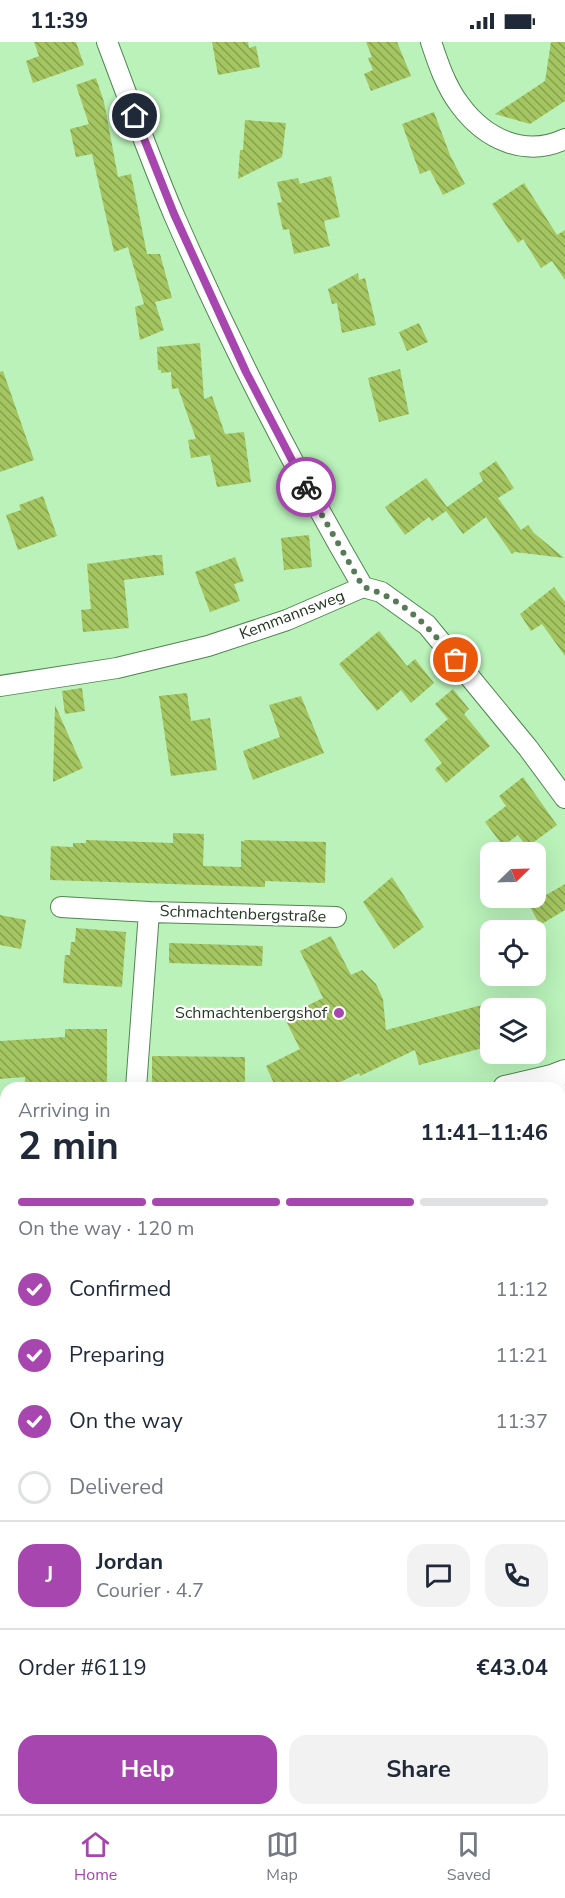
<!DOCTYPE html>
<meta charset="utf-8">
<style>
body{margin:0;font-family:"Nunito Sans",sans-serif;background:#f2f2f3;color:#1f2937;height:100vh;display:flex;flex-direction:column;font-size:22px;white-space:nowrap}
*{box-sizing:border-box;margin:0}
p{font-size:20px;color:#747a83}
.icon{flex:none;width:33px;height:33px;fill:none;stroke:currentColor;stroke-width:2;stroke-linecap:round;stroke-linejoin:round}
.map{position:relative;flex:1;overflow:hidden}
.side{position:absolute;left:0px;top:1040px;width:566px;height:734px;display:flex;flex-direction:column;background:#fff;border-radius:18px 18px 0 0;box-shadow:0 6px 24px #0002}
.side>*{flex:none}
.needle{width:39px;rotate:67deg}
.buttons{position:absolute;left:480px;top:800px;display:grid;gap:12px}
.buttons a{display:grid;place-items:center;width:66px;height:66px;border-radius:12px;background:#fff;box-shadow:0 6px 24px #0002;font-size:30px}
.pin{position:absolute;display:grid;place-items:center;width:51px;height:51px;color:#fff;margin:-26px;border:3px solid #fff;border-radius:50%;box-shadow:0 2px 6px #0007}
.courier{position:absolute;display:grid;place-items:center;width:60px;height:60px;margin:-30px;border:4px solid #a646ae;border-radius:50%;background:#fff;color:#222;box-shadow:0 2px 8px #0007}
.head em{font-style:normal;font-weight:700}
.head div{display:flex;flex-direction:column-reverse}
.head{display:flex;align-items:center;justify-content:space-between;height:102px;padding:0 18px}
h1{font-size:39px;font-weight:700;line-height:45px}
.bar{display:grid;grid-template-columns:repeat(4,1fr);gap:9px 6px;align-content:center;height:72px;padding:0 18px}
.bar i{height:8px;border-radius:4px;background:#e0e1e3}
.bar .current{background:#a646ae}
.bar p{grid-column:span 4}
.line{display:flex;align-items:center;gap:15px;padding:0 18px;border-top:2px solid #e0e1e3}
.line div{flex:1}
.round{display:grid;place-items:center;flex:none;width:63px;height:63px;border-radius:18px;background:#f2f2f3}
ol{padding:0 18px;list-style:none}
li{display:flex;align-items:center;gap:18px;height:66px}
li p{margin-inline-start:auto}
li .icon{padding:6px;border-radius:50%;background:#a646ae;color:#fff;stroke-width:4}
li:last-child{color:#747a83}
li i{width:33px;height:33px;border:3px solid #e0e1e3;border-radius:50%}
.action{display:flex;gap:12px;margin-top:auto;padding:12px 18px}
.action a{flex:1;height:69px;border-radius:18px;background:#a646ae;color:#fff;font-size:24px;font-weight:700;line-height:69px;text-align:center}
.action a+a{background:#f2f2f3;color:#1f2937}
.status{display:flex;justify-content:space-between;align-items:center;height:42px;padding:0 30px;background:#fff;direction:ltr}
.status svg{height:16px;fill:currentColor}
.tabs{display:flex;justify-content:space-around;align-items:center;height:84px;border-top:2px solid #e0e1e3;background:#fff;font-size:16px;color:#747a83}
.tabs a{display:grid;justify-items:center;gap:3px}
.tabs .current{color:#a646ae}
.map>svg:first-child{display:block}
</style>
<div class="status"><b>11:39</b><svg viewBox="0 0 49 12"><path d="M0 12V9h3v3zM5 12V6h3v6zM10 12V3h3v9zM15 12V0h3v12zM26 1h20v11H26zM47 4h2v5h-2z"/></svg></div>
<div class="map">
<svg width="565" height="1772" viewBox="0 0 565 1772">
<defs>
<pattern id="forest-crowns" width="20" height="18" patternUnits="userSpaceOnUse" patternTransform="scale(1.5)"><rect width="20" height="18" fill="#dc93e1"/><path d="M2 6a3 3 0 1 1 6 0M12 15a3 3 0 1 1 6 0" fill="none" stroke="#b279b6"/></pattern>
<pattern id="building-back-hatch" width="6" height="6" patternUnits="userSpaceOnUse" patternTransform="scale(1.5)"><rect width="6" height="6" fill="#a4c560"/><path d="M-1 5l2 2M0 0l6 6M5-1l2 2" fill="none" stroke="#85a14f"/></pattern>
</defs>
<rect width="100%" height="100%" fill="#baf2ba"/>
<path fill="url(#forest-crowns)" d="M0,1531l6,3v233h554v-100h5v105h-565z"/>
<path fill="url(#building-back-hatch)" d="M34,0h42l8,23 -51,18 -7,-22 13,-5z
M212,0h36l1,6 7,-2 4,21 -42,8z
M366,0h31l14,34 -40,15 -7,-17 9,-4 -5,-12 4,-1z
M551,0h14v59l-35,23 -35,-10 50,-33z
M96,36l8,24 14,75 13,-3 16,80h13l12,44 -17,4 9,28 -24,10 -5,-33 9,-3 -16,-57 -14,5 -22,-98 -16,3 -6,-28 19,-5 -13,-39z
M434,70l16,43 15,29 -22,11 -13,-25 -10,4 -18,-50z
M245,78l41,3 -4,34 -44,22 2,-29h3z
M331,134l9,41 -16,4 6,25 -36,8 -5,-25 -6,1 -6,-27 5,-1 -5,-20 21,-4 2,6z
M524,141l33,52 8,-5v50l-13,-19 -11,7 -18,-29 -5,4 -26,-39z
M358,231l1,7 6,-2 11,47 -34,8 -5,-30 -5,1 -4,-15z
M419,281l9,19 -21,9 -8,-19z
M200,301l4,56 8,-3 13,38 19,-2 7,50 -34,5 -7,-32 -19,3 -3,-18 8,-1 -18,-51 -6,1 -1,-17 -10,1v-3h-3l-1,-23z
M400,327l9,45 -30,8 -11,-44z
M3,329l31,89 -34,12v-100z
M496,419l18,27 -16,10 23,32 7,-5 6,8 30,25 -49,-6 -3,2 -26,-37 -23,17 -17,-23 -14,10 -3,-4 -24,18 -20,-28 41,-29 21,29 36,-26 -4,-8z
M43,454l14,40 -39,14 -12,-35 15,-5 -2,-5z
M309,493l3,32 -28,3 -3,-32z
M154,513h8l2,20 -40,5 5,48 -46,4 -2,-22 10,-1 -4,-45z
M235,515l9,24 -10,3 6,17 -30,11 -15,-40z
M554,545l11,15v54l-23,-32 -11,7 -11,-17z
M379,589l28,35 8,-7 19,24 -23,20 -10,-13 -24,21 -38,-47z
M82,646l3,23 -20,3 -3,-23z
M453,647l16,20 -5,5 26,32 -44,37 -11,-14 7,-6 -18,-23 24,-21 -13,-15z
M187,651l4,28 19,-3 7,52 -46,6 -12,-80z
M301,654l23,57 -71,27 -10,-29 37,-14 -11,-32z
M55,663l28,63 -30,14z
M523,735l34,48 -30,22 -9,-12 -15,11 -18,-24 21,-16 -7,-10z
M173,791l31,1 -1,32 38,1v-26l4,1 -1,-2 82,2 -1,41 -60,-2v6l-215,-7 1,-34 22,1v-4h13v-3l87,3z
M392,835l32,50 -30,22 -31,-47z
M565,842v26l-25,15 -11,-20z
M0,873l26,5 -5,29 -21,-4z
M76,886l50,4 -4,55 -59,-4 2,-28h5l1,-13h4z
M331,894l20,39 11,-5 14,14 7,15 3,31 104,-27v43l-71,19 -4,-15 -55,26 -1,-3 -31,15h-52l-10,-22 34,-17 -16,-32 39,-19 -23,-47z
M169,901l94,3 -1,20 -93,-3z
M65,987h42v59h-82v-11l-25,2v-38l65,-4z
M152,1014l93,1v31h-93z"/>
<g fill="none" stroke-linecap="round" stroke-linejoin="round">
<g stroke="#518552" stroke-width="22">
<path id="minor" d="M107,0c22,58 43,117 67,173 56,128 119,252 189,372
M431,0c7,21 15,45 29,63 25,34 65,53 105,34
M0,644l117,-18 91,-22 79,-26 76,-33 18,5 46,33 101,123 37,50
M61,865l88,5 187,5
M136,1046l13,-176
M560,1052l5,11
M560,1330l5,-1
M0,1522l6,2
M560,1637l5,2"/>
</g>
<g stroke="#518552" stroke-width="26">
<path id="tertiary" d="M505,1046l47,-11 13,-5
M0,1086h6"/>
</g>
<use href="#minor" stroke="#fff" stroke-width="20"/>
<use href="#tertiary" stroke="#fff" stroke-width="24"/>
</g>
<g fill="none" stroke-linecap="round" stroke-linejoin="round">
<path stroke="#587a58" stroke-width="6" stroke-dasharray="0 10.8" d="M306,445l57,100c41,11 67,42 93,73"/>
<path stroke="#a646ae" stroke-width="8" d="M135,74l39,98 72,158 60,115"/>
</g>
<circle fill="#a646ae" stroke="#fff" stroke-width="2" cx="339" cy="971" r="6"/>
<g text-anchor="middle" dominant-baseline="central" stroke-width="4.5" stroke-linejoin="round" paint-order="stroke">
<g font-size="16" fill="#233923" stroke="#fff">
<text transform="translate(292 573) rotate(-21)">Kemmannsweg</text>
<text transform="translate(243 872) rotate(2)">Schmachtenbergstraße</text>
</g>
<g font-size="16" fill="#233923" stroke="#fff" text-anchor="end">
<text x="327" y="971">Schmachtenbergshof</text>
</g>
</g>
</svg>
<div class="buttons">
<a><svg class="needle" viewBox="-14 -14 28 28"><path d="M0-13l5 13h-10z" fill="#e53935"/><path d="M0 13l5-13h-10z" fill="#747a83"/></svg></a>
<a><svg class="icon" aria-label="locate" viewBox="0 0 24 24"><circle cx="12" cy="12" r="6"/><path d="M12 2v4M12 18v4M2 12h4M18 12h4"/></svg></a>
<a><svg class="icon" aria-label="layers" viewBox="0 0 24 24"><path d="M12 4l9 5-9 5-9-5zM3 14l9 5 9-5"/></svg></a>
</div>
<div class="pin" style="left:456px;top:618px;background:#ea580c"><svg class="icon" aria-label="bag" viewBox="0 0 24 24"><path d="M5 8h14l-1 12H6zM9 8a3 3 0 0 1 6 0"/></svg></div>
<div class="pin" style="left:135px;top:74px;background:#1f2937"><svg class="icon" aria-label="home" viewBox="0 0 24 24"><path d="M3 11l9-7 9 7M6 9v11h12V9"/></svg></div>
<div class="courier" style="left:306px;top:445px"><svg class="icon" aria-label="bike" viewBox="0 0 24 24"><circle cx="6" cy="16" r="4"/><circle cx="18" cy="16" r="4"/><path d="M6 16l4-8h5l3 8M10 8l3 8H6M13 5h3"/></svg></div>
<section class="side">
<div class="head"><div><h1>2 min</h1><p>Arriving in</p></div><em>11:41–11:46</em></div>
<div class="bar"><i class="current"></i><i class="current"></i><i class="current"></i><i></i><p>On the way · 120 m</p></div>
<ol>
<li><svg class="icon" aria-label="check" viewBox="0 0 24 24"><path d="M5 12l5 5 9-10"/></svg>Confirmed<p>11:12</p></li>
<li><svg class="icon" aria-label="check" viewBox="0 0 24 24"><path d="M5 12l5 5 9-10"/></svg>Preparing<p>11:21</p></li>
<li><svg class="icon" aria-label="check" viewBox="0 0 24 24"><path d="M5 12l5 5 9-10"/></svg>On the way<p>11:37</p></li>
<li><i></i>Delivered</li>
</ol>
<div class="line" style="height:108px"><b class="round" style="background:#a646ae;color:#fff">J</b><div><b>Jordan</b><p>Courier · 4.7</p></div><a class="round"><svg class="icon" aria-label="chat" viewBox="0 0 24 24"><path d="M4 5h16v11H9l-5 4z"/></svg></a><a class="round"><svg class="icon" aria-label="phone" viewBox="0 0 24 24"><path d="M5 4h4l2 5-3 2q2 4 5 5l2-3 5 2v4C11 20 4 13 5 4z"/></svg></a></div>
<div class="line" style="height:78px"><div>Order #6119</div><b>€43.04</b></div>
<div class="action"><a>Help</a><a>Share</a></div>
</section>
</div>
<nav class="tabs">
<a class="current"><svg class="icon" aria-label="home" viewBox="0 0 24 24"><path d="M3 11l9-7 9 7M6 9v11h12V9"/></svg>Home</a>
<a><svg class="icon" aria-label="map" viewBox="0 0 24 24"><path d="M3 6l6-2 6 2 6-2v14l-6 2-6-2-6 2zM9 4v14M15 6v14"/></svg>Map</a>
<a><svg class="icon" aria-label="saved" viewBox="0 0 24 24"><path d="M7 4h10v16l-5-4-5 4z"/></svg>Saved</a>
</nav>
